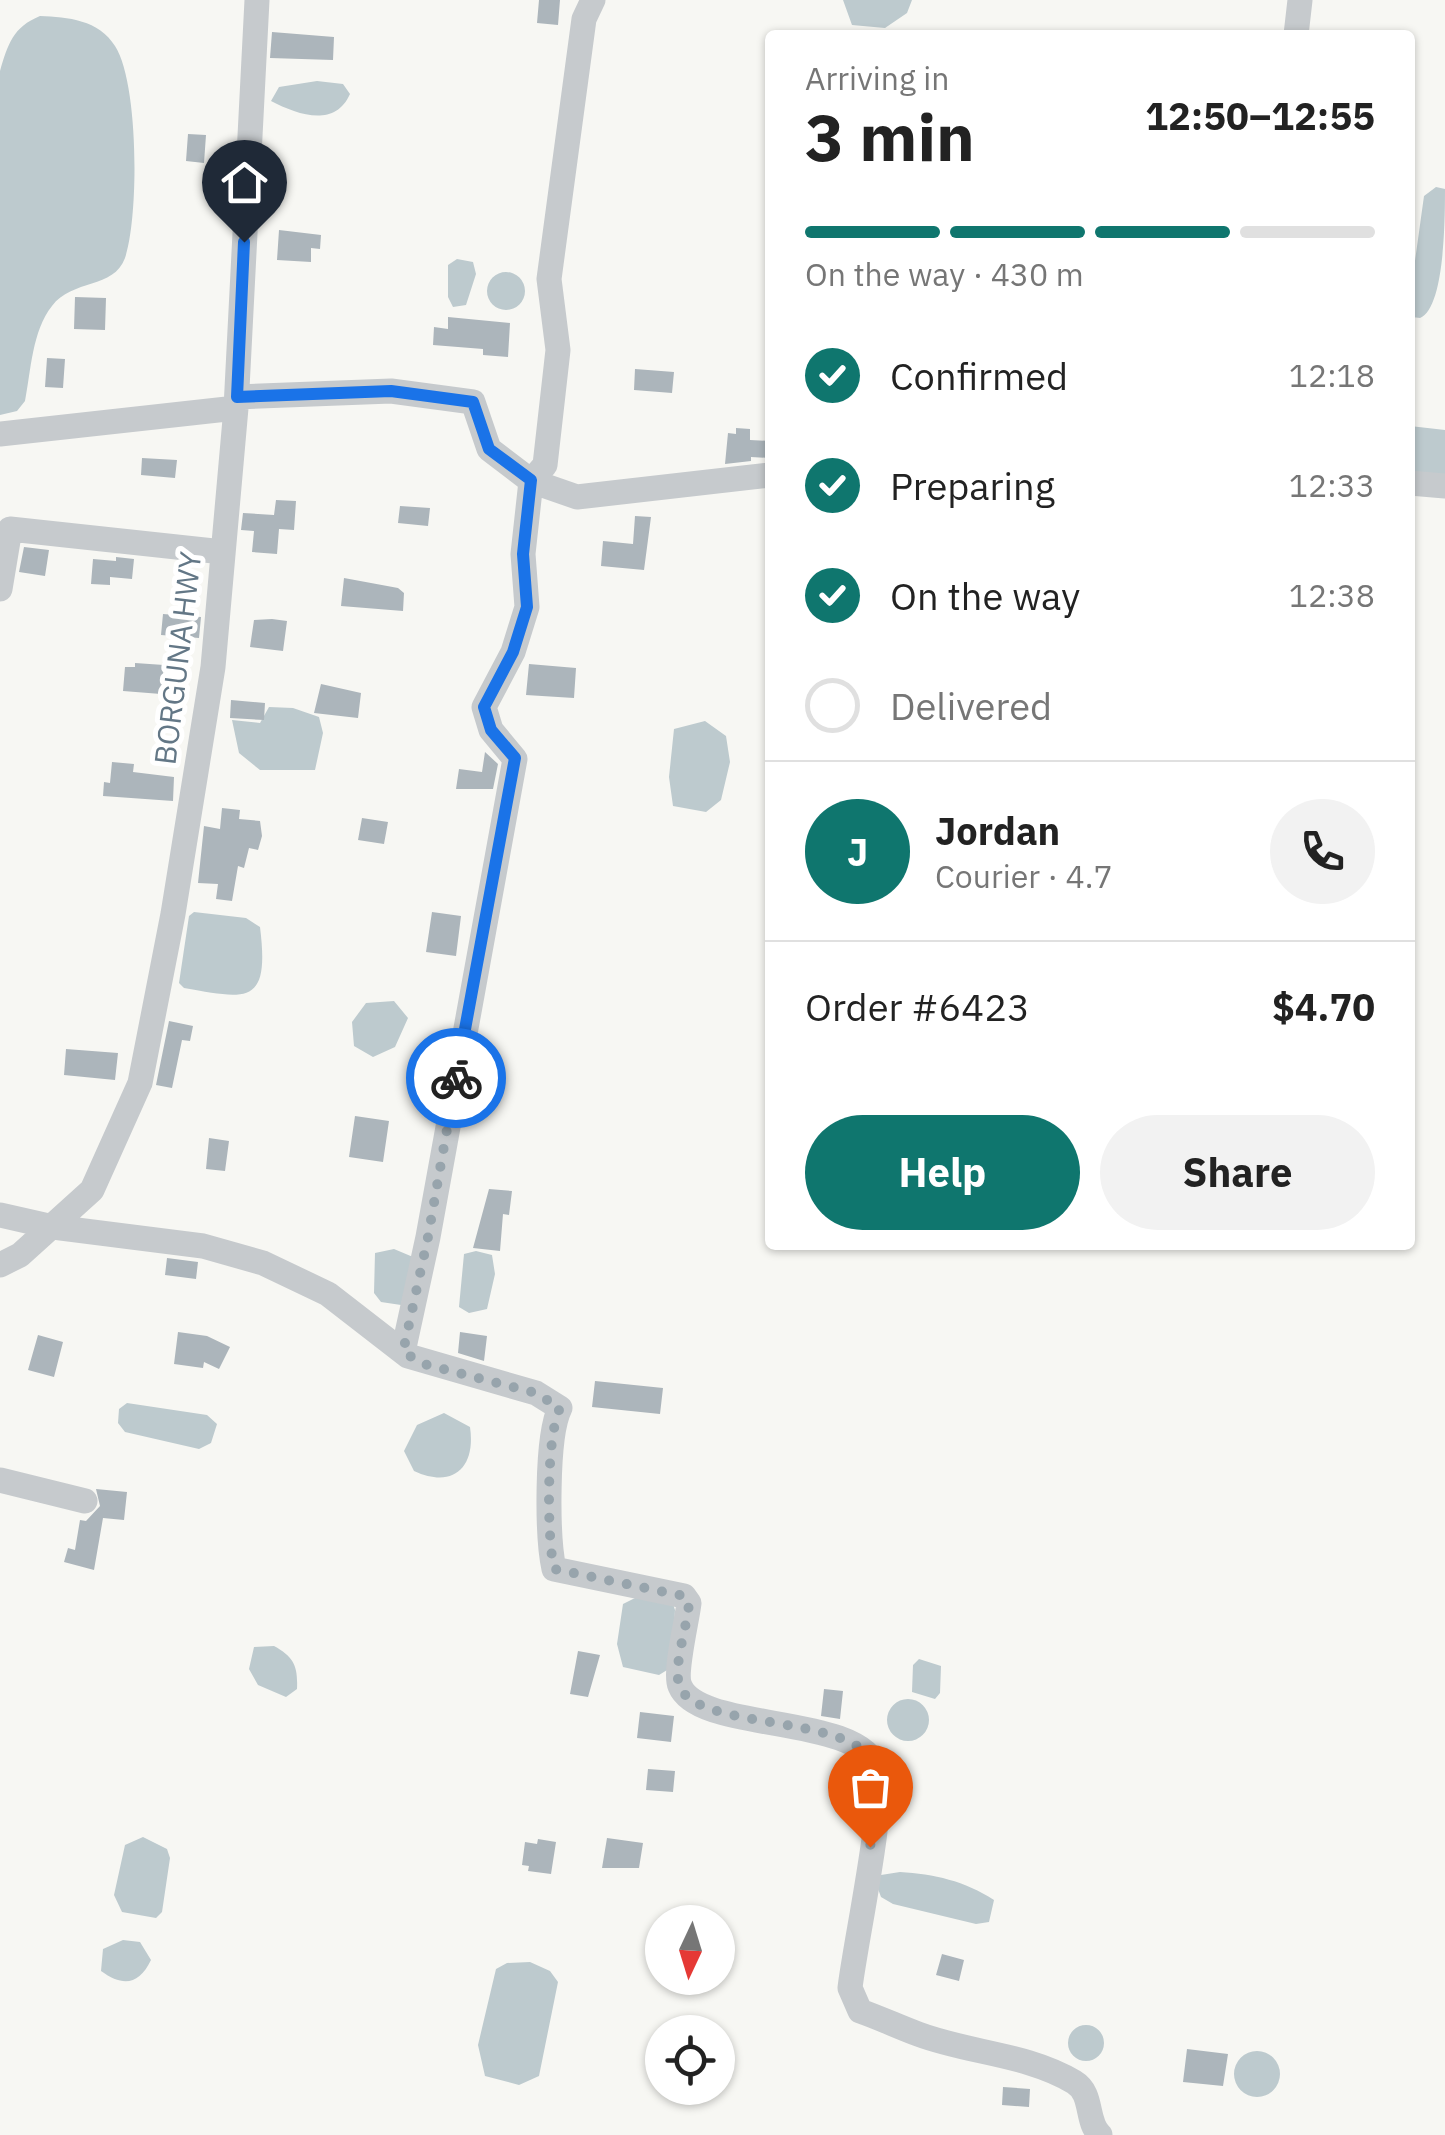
<!DOCTYPE html>
<meta charset="utf-8">
<style>
body{margin:0;font-family:"IBM Plex Sans",sans-serif;background:#f2f2f2;color:#222;height:100vh;display:flex;flex-direction:column;font-size:38px;white-space:nowrap}
*{box-sizing:border-box;margin:0}
p{font-size:32px;color:#767676}
.icon{flex:none;width:55px;height:55px;fill:none;stroke:currentColor;stroke-width:2;stroke-linecap:round;stroke-linejoin:round}
.map{position:relative;flex:1;overflow:hidden}
.panel{position:absolute;left:765px;top:30px;width:650px;height:1220px;display:flex;flex-direction:column;background:#fff;border-radius:10px;box-shadow:0 2px 8px #0004}
.panel>*{flex:none}
.needle{width:65px;rotate:184deg}
.fabs{position:absolute;left:645px;top:1905px;display:grid;gap:20px}
.fabs a{display:grid;place-items:center;width:90px;height:90px;border-radius:50%;background:#fff;box-shadow:0 2px 8px #0004;font-size:50px}
.pin{position:absolute;display:grid;place-items:center;width:85px;height:85px;color:#fff;margin:-102px -42px;border-radius:50% 50% 50% 0;rotate:-45deg;box-shadow:0 0 10px #0007}
.pin .icon{rotate:45deg}
.courier{position:absolute;display:grid;place-items:center;width:100px;height:100px;margin:-50px;border:8px solid #1a73e8;border-radius:50%;background:#fff;color:#222;box-shadow:0 2px 12px #0007}
.summary em{font-style:normal;font-weight:700}
.summary div{display:flex;flex-direction:column-reverse}
.summary{display:flex;align-items:center;justify-content:space-between;height:170px;padding:0 40px}
h1{font-size:65px;font-weight:700;line-height:75px}
.bar{display:grid;grid-template-columns:repeat(4,1fr);gap:15px 10px;align-content:center;height:120px;padding:0 40px}
.bar i{height:12px;border-radius:8px;background:#e0e0e0}
.bar .selected{background:#0f766e}
.bar p{grid-column:span 4}
.line{display:flex;align-items:center;gap:25px;padding:0 40px;border-top:2px solid #e0e0e0}
.line div{flex:1}
.round{display:grid;place-items:center;flex:none;width:105px;height:105px;border-radius:52px;background:#f2f2f2}
ol{padding:0 40px;list-style:none}
li{display:flex;align-items:center;gap:30px;height:110px}
li p{margin-inline-start:auto}
li .icon{padding:10px;border-radius:50%;background:#0f766e;color:#fff;stroke-width:4}
li:last-child{color:#767676}
li i{width:55px;height:55px;border:5px solid #e0e0e0;border-radius:50%}
.primary-button{display:flex;gap:20px;margin-top:auto;padding:20px 40px}
.primary-button a{flex:1;height:115px;border-radius:60px;background:#0f766e;color:#fff;font-size:40px;font-weight:700;line-height:115px;text-align:center}
.primary-button a+a{background:#f2f2f2;color:#222}
.map>svg:first-child{display:block}
</style>
<div class="map">
<svg width="1445" height="2135" viewBox="0 0 1445 2135">
<rect width="100%" height="100%" fill="#f7f7f3"/>
<path fill="#bdcace" d="M843,0h69l-5,13 -22,15 -33,-3z
M40,16c28,1 59,4 75,30 24,37 24,171 10,212 -11,31 -53,21 -73,48 -20,25 -21,65 -27,95l-8,10 -17,4v-344c8,-27 13,-44 40,-55z
M317,81l26,3 7,10c-15,34 -52,21 -79,7l8,-14z
M1436,187l9,2c0,28 0,119 -25,129l-8,-1 -2,-20 14,-101z
M457,259l16,3 3,12 -10,31 -13,2 -5,-10v-32z
M487 291a19 19 0 1 1 38 0a19 19 0 1 1-38 0Z
M1410,426l35,4v48l-35,-3z
M269,707l24,1 26,9 4,16 -8,37h-55l-21,-17 -7,-33 28,3z
M705,721l21,15 4,26 -9,38 -15,12 -33,-6 -4,-29 5,-48z
M194,912l52,6 14,9c10,79 -13,72 -76,61l-5,-5 10,-67z
M394,1001l14,17 -13,29 -22,10 -19,-11 -2,-24 14,-19z
M394,1249l19,8 -12,48 -20,-3 -7,-9 1,-40z
M476,1251l16,4 3,19 -8,35 -18,4 -10,-6 5,-53z
M127,1403l80,12 10,9 -6,19 -12,6 -74,-17 -7,-9 1,-14z
M444,1413l26,14c6,41 -17,62 -56,44l-10,-20 13,-26z
M639,1596l33,5 3,9 -3,57 -13,8 -36,-8 -6,-23 6,-40z
M274,1646c20,11 24,20 23,43l-11,8 -28,-12 -9,-16 5,-22z
M919,1659l22,7 -1,27 -5,6 -23,-7 1,-27z
M887 1720a21 21 0 1 1 42 0a21 21 0 1 1-42 0Z
M143,1837l24,12 3,9 -8,54 -6,6 -34,-6 -8,-17 11,-50z
M900,1872c34,2 65,9 94,28l-5,22 -13,2 -83,-20 -12,-7 -4,-11 4,-11z
M123,1940l17,2 11,18c-12,25 -28,27 -50,11l2,-22z
M530,1962l20,9 8,11 -19,94 -20,9 -34,-9 -7,-31 18,-76 11,-6z
M1068 2043a18 18 0 1 1 36 0a18 18 0 1 1-36 0Z
M1234 2074a23 23 0 1 1 46 0a23 23 0 1 1-46 0Z"/>
<path fill="#acb5bb" d="M539,0h21l-2,25 -21,-2z
M272,32l62,5 -1,23 -63,-2z
M188,134l18,1 -2,28 -18,-2z
M279,230l42,5 -1,14 -9,-1v14l-34,-2z
M75,297l31,1 -1,32 -31,-1z
M448,317l62,6 -2,34 -25,-2v-6l-50,-4 1,-18 14,2z
M47,358l18,1 -2,29 -18,-1z
M635,369l39,3 -2,21 -38,-3z
M736,428l14,1v11l20,1v17l-19,-1v4l-26,3 3,-31 8,1z
M142,458l35,2 -2,18 -34,-3z
M276,500l20,1 -2,29 -15,-1 -2,25 -25,-2 2,-21 -13,-1 2,-17 31,2z
M400,506l30,2 -2,18 -30,-3z
M635,516l16,1 -7,53 -43,-4 2,-25 30,3z
M24,547l25,3 -4,26 -26,-4z
M116,557l18,2 -2,20 -22,-2v8l-19,-1 2,-25 23,2z
M344,578l54,10 6,5 -1,18 -62,-5z
M163,614l38,3 -2,21 -38,-3z
M272,619l15,2 -4,30 -33,-4 4,-27z
M135,663l29,2 -3,29 -38,-3 2,-24h10z
M529,664l47,4 -2,30 -48,-3z
M321,684l40,9 -3,25 -44,-5z
M231,700l34,3 -1,17 -34,-2z
M485,752l13,12 -5,25h-37l3,-20 23,3z
M112,762l22,2 -1,8 41,5 -1,24 -70,-5 1,-14 6,1z
M222,808l18,2 -1,9 21,2 2,15 -4,14 -9,-2 -5,20 -6,-2 -6,35 -16,-2 2,-15 -20,-1 6,-57 16,3z
M362,818l26,4 -4,22 -26,-4z
M432,912l29,4 -5,40 -30,-4z
M169,1021l24,5 -3,15 -8,-1 -10,48 -16,-3z
M66,1049l52,4 -3,27 -51,-5z
M355,1116l34,5 -6,41 -34,-5z
M209,1138l20,3 -4,30 -19,-2z
M489,1189l23,2 -3,24 -6,-1 -3,37 -27,-3z
M167,1258l31,4 -2,17 -31,-4z
M178,1332l29,4 23,11 -11,22 -15,-7 -1,6 -29,-4z
M460,1332l27,4 -3,25 -26,-8z
M38,1335l25,7 -9,35 -26,-7z
M595,1381l68,7 -3,26 -68,-7z
M96,1489l31,3 -3,28 -21,-2 -9,52 -30,-8 4,-14 7,2 5,-30 6,1 14,-15z
M578,1651l22,4 -12,42 -18,-3z
M824,1689l19,2 -3,28 -19,-3z
M640,1712l34,4 -3,26 -34,-4z
M648,1769l27,2 -2,21 -27,-2z
M607,1838l36,5 -4,25h-37z
M538,1839l18,3 -5,32 -23,-3 1,-5 -7,-1 3,-23 12,2z
M942,1954l22,6 -5,21 -23,-6z
M1187,2049l41,5 -5,32 -40,-4z
M1003,2087l27,2 -1,18 -27,-2z"/>
<g fill="none" stroke-linecap="round" stroke-linejoin="round">
<path stroke="#c6cacd" stroke-width="25" d="M1296,35l4,-35
M237,397l154,-6 82,11 16,47 42,32 46,16 193,-22
M0,434l236,-26
M1410,483l35,3
M0,589l10,-60 213,23
M0,1215l53,12 150,19 60,17 65,31 80,62 128,37 24,15c-14,28 -13,129 -6,161l130,27 5,7c-2,18 -15,70 -9,83 19,47 180,27 197,83 9,33 -22,175 -27,219l10,23c20,7 39,16 58,23 50,19 110,20 156,48 20,12 11,39 26,53
M0,1265l20,-10 72,-65 48,-107 33,-169 40,-247 23,-259 21,-408
M403,1352l25,-115 87,-478 -24,-29 -7,-23 29,-55 14,-45 -4,-53 8,-73 14,-16 13,-115 -9,-71 35,-260 9,-19
M0,1480l85,21"/>
</g>
<g fill="none" stroke-linecap="round" stroke-linejoin="round">
<path stroke="#97a4ac" stroke-width="10" stroke-dasharray="0 18" d="M456,1078l-28,159 -25,115 21,12 112,29 24,15c-14,28 -13,129 -6,161l130,27 5,7c-2,24 -13,53 -11,76 3,56 186,30 199,92 4,23 -3,53 -7,76"/>
<path stroke="#1a73e8" stroke-width="12" d="M244,242l-7,155 154,-6 82,11 16,47 42,31 -8,74 4,53 -14,45 -29,55 7,23 24,28 -59,320"/>
</g>
<g text-anchor="middle" dominant-baseline="central" stroke-width="10" stroke-linejoin="round" paint-order="stroke">
<g font-size="30" fill="#637786" stroke="#fff">
<text transform="translate(177 658) rotate(-83)">BORGUNA HWY</text>
</g>
</g>
</svg>
<div class="fabs">
<a><svg class="needle" viewBox="-14 -14 28 28"><path d="M0-13l5 13h-10z" fill="#e53935"/><path d="M0 13l5-13h-10z" fill="#767676"/></svg></a>
<a><svg class="icon" aria-label="locate" viewBox="0 0 24 24"><circle cx="12" cy="12" r="6"/><path d="M12 2v4M12 18v4M2 12h4M18 12h4"/></svg></a>
</div>
<div class="pin" style="left:870px;top:1847px;background:#ea580c"><svg class="icon" aria-label="bag" viewBox="0 0 24 24"><path d="M5 8h14l-1 12H6zM9 8a3 3 0 0 1 6 0"/></svg></div>
<div class="pin" style="left:244px;top:242px;background:#1f2937"><svg class="icon" aria-label="home" viewBox="0 0 24 24"><path d="M3 11l9-7 9 7M6 9v11h12V9"/></svg></div>
<div class="courier" style="left:456px;top:1078px"><svg class="icon" aria-label="bike" viewBox="0 0 24 24"><circle cx="6" cy="16" r="4"/><circle cx="18" cy="16" r="4"/><path d="M6 16l4-8h5l3 8M10 8l3 8H6M13 5h3"/></svg></div>
<section class="panel">
<div class="summary"><div><h1>3 min</h1><p>Arriving in</p></div><em>12:50–12:55</em></div>
<div class="bar"><i class="selected"></i><i class="selected"></i><i class="selected"></i><i></i><p>On the way · 430 m</p></div>
<ol>
<li><svg class="icon" aria-label="check" viewBox="0 0 24 24"><path d="M5 12l5 5 9-10"/></svg>Confirmed<p>12:18</p></li>
<li><svg class="icon" aria-label="check" viewBox="0 0 24 24"><path d="M5 12l5 5 9-10"/></svg>Preparing<p>12:33</p></li>
<li><svg class="icon" aria-label="check" viewBox="0 0 24 24"><path d="M5 12l5 5 9-10"/></svg>On the way<p>12:38</p></li>
<li><i></i>Delivered</li>
</ol>
<div class="line" style="height:180px"><b class="round" style="background:#0f766e;color:#fff">J</b><div><b>Jordan</b><p>Courier · 4.7</p></div><a class="round"><svg class="icon" aria-label="phone" viewBox="0 0 24 24"><path d="M5 4h4l2 5-3 2q2 4 5 5l2-3 5 2v4C11 20 4 13 5 4z"/></svg></a></div>
<div class="line" style="height:130px"><div>Order #6423</div><b>$4.70</b></div>
<div class="primary-button"><a>Help</a><a>Share</a></div>
</section>
</div>
